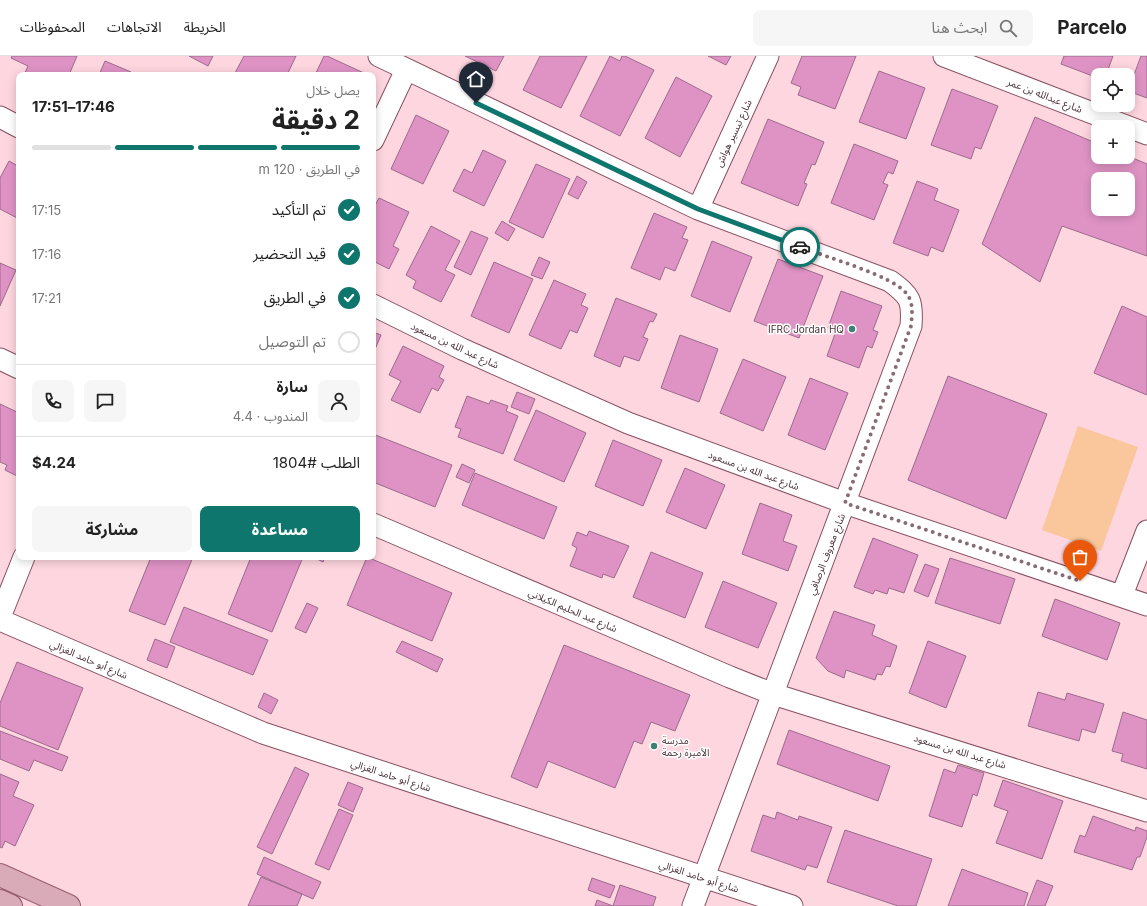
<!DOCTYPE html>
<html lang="ar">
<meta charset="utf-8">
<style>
body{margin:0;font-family:Inter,"Noto Sans Arabic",sans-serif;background:#f6f6f6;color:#222;direction:rtl;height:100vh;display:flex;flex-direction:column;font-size:15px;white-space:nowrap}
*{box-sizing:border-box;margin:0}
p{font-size:13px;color:#767676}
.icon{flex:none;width:22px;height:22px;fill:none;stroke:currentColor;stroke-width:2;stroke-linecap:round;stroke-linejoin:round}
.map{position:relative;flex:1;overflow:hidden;direction:ltr}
.drawer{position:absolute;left:16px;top:16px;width:360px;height:488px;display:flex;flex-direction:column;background:#fff;border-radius:8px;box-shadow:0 2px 10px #0003;direction:rtl}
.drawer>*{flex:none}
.buttons{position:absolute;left:1091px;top:12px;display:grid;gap:8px}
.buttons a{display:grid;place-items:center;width:44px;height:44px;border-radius:8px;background:#fff;box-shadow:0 2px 10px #0003;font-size:20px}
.pin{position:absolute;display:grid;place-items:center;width:34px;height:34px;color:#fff;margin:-41px -17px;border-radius:50% 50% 50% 0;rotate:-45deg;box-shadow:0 0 4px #0007}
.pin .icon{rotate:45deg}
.courier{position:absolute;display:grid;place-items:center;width:40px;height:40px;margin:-20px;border:3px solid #0f766e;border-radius:50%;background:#fff;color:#222;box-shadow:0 1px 5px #0007}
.head em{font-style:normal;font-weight:700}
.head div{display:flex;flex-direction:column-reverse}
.head{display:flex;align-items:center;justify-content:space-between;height:68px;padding:0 16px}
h1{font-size:26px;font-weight:700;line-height:30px}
.bar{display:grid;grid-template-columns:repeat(4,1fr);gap:6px 4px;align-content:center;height:48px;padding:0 16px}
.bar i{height:5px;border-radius:3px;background:#e0e0e0}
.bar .selected{background:#0f766e}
.bar p{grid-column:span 4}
.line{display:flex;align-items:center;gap:10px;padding:0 16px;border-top:1px solid #e0e0e0}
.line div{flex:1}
.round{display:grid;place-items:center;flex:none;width:42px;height:42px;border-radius:8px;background:#f6f6f6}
ol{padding:0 16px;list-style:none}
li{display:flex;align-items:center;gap:12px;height:44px}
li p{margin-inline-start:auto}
li .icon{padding:4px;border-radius:50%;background:#0f766e;color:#fff;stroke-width:4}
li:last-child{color:#767676}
li i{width:22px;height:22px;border:2px solid #e0e0e0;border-radius:50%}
.primary-button{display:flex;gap:8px;margin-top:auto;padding:8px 16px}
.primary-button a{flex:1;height:46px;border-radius:8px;background:#0f766e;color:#fff;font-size:16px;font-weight:700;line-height:46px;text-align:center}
.primary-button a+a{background:#f6f6f6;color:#222}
header{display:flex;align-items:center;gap:24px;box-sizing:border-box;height:56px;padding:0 20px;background:#fff;border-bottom:1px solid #e0e0e0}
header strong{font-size:19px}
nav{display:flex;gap:22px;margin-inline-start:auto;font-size:14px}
.search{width:280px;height:36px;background:#f6f6f6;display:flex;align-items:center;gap:10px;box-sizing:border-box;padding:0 14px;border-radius:8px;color:#767676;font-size:15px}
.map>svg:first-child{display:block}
</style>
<header>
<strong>Parcelo</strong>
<div class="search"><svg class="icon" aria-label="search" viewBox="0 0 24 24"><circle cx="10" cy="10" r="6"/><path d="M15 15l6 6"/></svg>ابحث هنا</div>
<nav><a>الخريطة</a><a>الاتجاهات</a><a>المحفوظات</a></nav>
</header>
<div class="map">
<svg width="1147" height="850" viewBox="0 0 1147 850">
<rect width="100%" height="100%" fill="#fed6e0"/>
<path fill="#fac69b" d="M1078,370l60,21 -37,104 -59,-21z"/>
<path fill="#df93c5" stroke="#9c6b8b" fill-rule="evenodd" d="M12,0h65l-8,19h-45l4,-9 -17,-8z
M189,0h24l-5,10z
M244,0h52l-9,19h-53z
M324,0h3l39,18 -51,1z
M465,0h39l-8,15z
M540,0h47l-26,52 -38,-18z
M610,0l10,5 2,-5h3l29,14 -34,66 -40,-20z
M708,0h23l-5,9z
M802,0h54l-21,53 -37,-14 3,-8 -10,-4z
M1064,0h49l-7,19h-8v3l-37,-14z
M1141,0h6v42l-19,-7z
M105,5l26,11 -1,3h-31z
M879,15l46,17 -19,51 -47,-17z
M676,21l36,19 -32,61 -35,-19z
M952,33l46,17 -17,43 -6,-2 -4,12 -40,-14z
M416,59l33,16 -26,53 -32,-15z
M1035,61l63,27v13l30,-1 19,8v92l-85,-30 -22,56 -58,-38zM1098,123h30v30h-30z
M768,63l56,23 -9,23 -3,-1 -8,19 3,1 -9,22 -57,-23z
M854,88l44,17 -5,13 -5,-2 -5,11 5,2 -14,35 -43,-17z
M483,94l23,11 -22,45 -31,-15 11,-22 8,4z
M9,105l9,5 1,-2v55l-19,-10v-31z
M536,108l34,15 -27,59 -34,-16z
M577,120l10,6 -9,17 -10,-5z
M917,125l21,8 -4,11 25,10 -16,42 -12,-5 -3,9 -35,-13z
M379,142l30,14 -16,34 6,3 -10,20 -16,-8v-52z
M654,157l33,14 -5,11 6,2 -13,31 -10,-4 -5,13 -29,-12z
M502,165l13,8 -7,12 -13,-8z
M431,170l29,15 -15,29 10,5 -14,27 -28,-14 3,-7 -10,-6z
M471,175l17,7 -17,37 -17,-8z
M712,185l40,16 -22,55 -39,-16z
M539,201l11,5 -8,17 -11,-4z
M778,203l45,17 -24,62 -45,-17z
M494,206l39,17 -24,54 -38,-17z
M0,207l16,7 -16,36z
M554,224l32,14 -5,11 7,3 -11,25 -7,-3 -9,19 -32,-14z
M841,235l41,15 -9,24 5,2 -6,16 -5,-2 -8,22 -32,-12 9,-25 -8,-3z
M616,242l41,16 -4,8 -3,-1 -7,16 5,2 -9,22 -15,-5 -4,11 -26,-11z
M1122,250l25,11v78l-53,-22z
M373,276l8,3 -8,19z
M680,279l38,14 -19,53 -38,-14z
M403,290l41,20 -5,11 5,3 -6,11 -6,-3 -12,25 -29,-13 10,-19 -12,-6z
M743,303l43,18 -23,54 -43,-18z
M948,320l99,38 -41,105 -98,-39z
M810,322l38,15 -23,57 -37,-15z
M517,336l18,7 -6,15 -18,-7z
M467,340l22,8 2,-4 17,6 -2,5 12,5 -15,38 -45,-17 3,-8 -6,-2z
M0,348l19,9v64l-14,-7 2,-5 -7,-3z
M536,354l50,23 -22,49 -50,-22z
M373,378l79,31 -17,42 -62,-25z
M613,384l49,20 -19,46 -48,-20z
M462,408l13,6 -6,13 -13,-6z
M685,412l40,17 -19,44 -40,-17z
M475,417l82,34 -13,32 -82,-34z
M760,447l32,12 -9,26 14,5 -9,25 -46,-17z
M589,475l40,15 -15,32 -11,-4 -1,4 -32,-12 7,-18 -5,-3 5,-13 10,4z
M873,482l45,17 -14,38 -15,-5 -2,6 -12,-4 -2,4 -19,-7z
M651,496l52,21 -18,45 -52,-21z
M151,501h42l-28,68 -36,-14z
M251,501h52l-31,75 -44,-18z
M313,501h12l-2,5z
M367,501l85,36 -20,48 -85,-36z
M950,502l65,21 -15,45 -65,-21z
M925,508l14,5 -11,28 -14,-6z
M723,525l54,22 -19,45 -53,-21z
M1055,543l65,24 -13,37 -65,-24z
M307,547l11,5 -12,25 -11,-5z
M184,551l84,33 -15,35 -83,-33z
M834,555l41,14 -3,10 25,11 -7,21 -4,-1 -4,9 -5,-1 -2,6 -29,-10 -2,8 -16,-7 -12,-13z
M155,583l20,8 -8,21 -20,-8z
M402,585l41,18 -6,13 -41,-20z
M928,585l38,15 -20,52 -37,-15z
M564,589l126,50 -15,36 -24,-9 -9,22 -8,-3 -19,47 -67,-27 -11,27 -26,-11z
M17,606l66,26 -25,62 -58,-24v-23z
M1038,636l27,8 2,-7 37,11 -9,29 -13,-4 -3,12 -51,-15z
M264,637l14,7 -7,14 -13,-7z
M1123,656l24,8v49l-26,-8 2,-7 -11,-3z
M789,674l101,36 -12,35 -101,-37z
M0,675l68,26 -6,14 -28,-11 -5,11 -29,-12z
M958,709l26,8 -7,23 -4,-2 -11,33 -33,-11 15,-47 11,4z
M295,711l14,7 -37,80 -15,-7z
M0,718l19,8 -6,14 21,9 -19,41 -10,-5 -3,7 -2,-1z
M1003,724l60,21 -21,58 -46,-16 12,-32 -14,-5z
M348,726l15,6 -10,24 -15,-7z
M339,753l14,6 -24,55 -14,-6z
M777,756l21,8 1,-4 33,11 -15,41 -10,-3 -2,5 -54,-19 12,-36 12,4z
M1093,760l42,15 1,-4 11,4v6l-7,20h-3l-5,13 -58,-18 6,-17 5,2z
M845,774l87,29 -16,47h-18l-71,-24z
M264,801l57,25 -8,17 -56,-25z
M962,813l66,24 -4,13h-76z
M261,821l41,17 -5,12h-49z
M592,822l23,8 -5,12 -22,-8z
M1037,824l16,6 -8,20h-18z
M620,829l36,12 -3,9h-58l2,-6 16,6z"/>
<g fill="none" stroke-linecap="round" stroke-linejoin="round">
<g stroke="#885162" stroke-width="23">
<path id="minor" d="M379,0l319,153 192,72c20,15 23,19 21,45l-218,580
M944,0l203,78
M0,61l19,10
M373,84l33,-70
M698,153l70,-153
M373,249l89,44 166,74 217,80 302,102
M0,303l19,9
M373,468l357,153 43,17 374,117
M1122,539l25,-64
M0,561l24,-60
M0,564l263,113 529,173"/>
</g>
<g stroke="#975c6e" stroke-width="24">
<path id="primary" d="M0,819l69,31
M0,845l11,5"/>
</g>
<use href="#minor" stroke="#fff" stroke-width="21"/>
<use href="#primary" stroke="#d9abb9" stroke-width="22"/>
</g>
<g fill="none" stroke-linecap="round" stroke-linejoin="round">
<path stroke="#896b73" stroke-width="4" stroke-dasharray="0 7.2" d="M800,191c23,9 93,29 106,46 8,9 6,22 5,33l-66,177 235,78"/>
<path stroke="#0f766e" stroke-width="5" d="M476,47l222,106 102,38"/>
</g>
<g fill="#3d8175" stroke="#fff" stroke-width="1.5">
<circle cx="852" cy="273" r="4"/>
<circle cx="654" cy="690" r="4"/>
</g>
<g text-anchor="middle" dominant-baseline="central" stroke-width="3" stroke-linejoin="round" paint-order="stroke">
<g font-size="10" fill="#4a3138" stroke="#fff">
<text transform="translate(1045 39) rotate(21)">شارع عبدالله بن عمر</text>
<text transform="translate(733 77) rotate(-65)">شارع تيسير هواش</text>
<text transform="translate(455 289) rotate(25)">شارع عبد الله بن مسعود</text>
<text transform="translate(754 414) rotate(20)">شارع عبد الله بن مسعود</text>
<text transform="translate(826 498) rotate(-69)">شارع معروف الرصافي</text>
<text transform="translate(573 554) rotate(23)">شارع عبد الحليم الكيلاني</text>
<text transform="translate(89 603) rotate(23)">شارع أبو حامد الغزالي</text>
<text transform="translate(960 695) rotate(17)">شارع عبد الله بن مسعود</text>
<text transform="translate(391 719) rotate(18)">شارع أبو حامد الغزالي</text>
<text transform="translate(699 820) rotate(18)">شارع أبو حامد الغزالي</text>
</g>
<g font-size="10" fill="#4a3138" stroke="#fff" text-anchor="end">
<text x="844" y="273">IFRC Jordan HQ</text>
<text x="662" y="684" text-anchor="start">مدرسة<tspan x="662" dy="12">الأميرة رحمة</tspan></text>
</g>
</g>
</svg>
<div class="buttons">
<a><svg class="icon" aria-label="locate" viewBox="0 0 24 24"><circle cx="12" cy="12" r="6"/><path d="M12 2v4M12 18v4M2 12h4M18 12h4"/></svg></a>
<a>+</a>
<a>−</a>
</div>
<div class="pin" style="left:1080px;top:525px;background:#ea580c"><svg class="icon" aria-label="bag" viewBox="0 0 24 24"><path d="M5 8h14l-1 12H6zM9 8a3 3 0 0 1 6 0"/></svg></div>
<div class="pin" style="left:476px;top:47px;background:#1f2937"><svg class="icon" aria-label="home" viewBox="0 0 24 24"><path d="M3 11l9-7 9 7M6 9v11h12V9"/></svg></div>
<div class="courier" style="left:800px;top:191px"><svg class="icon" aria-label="car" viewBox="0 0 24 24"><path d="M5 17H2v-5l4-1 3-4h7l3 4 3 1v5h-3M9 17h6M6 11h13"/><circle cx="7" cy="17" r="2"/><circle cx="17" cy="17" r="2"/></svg></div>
<section class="drawer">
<div class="head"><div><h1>2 دقيقة</h1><p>يصل خلال</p></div><em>17:46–17:51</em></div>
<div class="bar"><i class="selected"></i><i class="selected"></i><i class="selected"></i><i></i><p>في الطريق · 120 m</p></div>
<ol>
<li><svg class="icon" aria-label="check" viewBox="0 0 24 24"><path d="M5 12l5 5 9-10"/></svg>تم التأكيد<p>17:15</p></li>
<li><svg class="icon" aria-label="check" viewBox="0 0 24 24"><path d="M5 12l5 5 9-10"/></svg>قيد التحضير<p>17:16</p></li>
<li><svg class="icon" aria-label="check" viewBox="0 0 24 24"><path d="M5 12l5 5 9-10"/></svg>في الطريق<p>17:21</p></li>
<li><i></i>تم التوصيل</li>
</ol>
<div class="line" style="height:72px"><a class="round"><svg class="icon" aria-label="person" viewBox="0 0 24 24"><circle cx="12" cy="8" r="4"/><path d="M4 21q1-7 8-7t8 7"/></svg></a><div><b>سارة</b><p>المندوب · 4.4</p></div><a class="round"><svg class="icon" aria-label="chat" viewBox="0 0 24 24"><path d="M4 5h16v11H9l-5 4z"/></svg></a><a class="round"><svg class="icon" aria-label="phone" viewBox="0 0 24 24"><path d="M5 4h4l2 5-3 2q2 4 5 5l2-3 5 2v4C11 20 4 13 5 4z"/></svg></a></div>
<div class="line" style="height:52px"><div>الطلب #1804</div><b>$4.24</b></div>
<div class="primary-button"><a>مساعدة</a><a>مشاركة</a></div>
</section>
</div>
